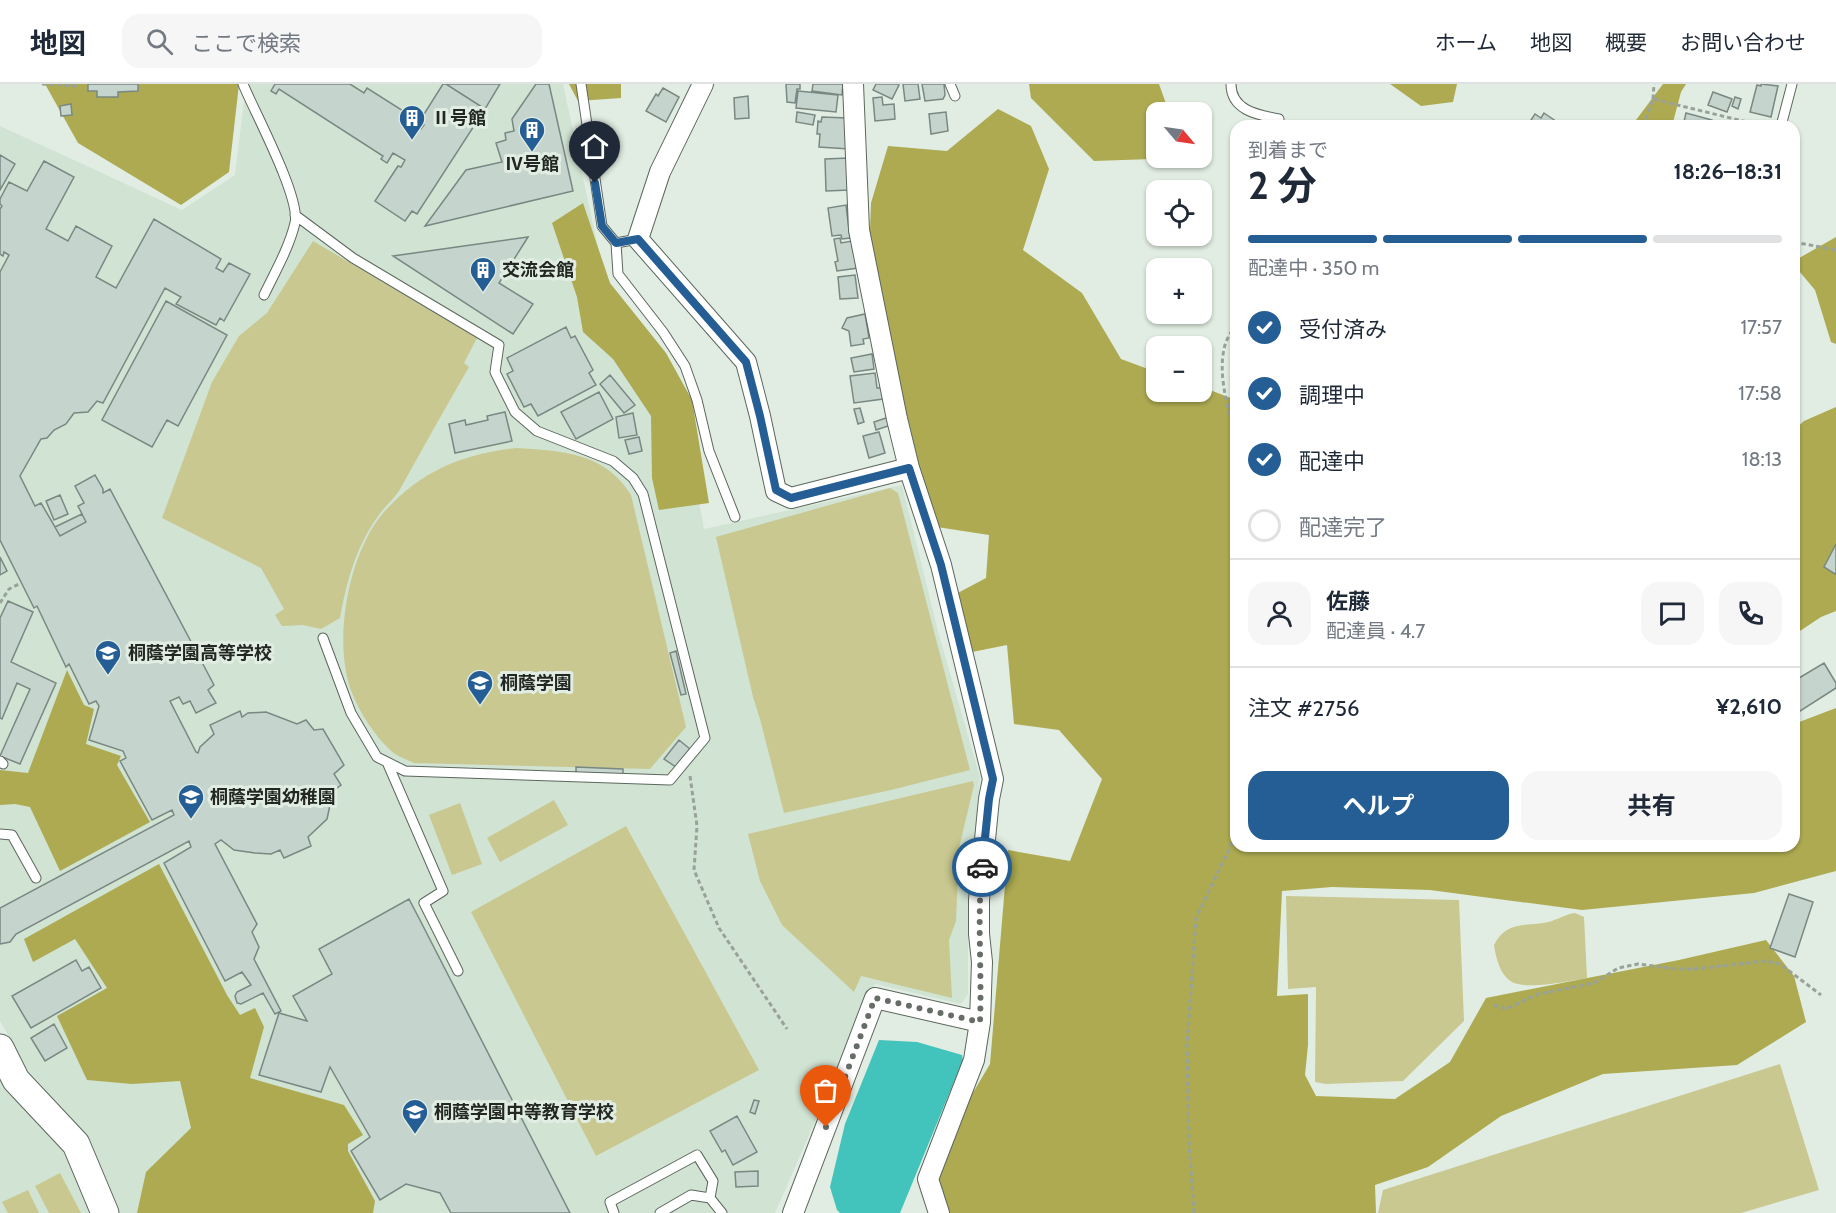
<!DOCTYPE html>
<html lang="ja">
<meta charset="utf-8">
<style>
body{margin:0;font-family:Cabin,"Noto Sans JP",sans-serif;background:#f6f6f7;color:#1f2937;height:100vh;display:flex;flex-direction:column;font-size:22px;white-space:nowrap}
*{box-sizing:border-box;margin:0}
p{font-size:20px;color:#747a83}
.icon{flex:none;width:33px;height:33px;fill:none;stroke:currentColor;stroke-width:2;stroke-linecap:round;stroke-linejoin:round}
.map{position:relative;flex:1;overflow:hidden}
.drawer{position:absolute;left:1230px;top:36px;width:570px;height:732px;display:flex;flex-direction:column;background:#fff;border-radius:18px;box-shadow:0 2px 4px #0004}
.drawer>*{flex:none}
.needle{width:39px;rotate:119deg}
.tools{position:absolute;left:1146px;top:18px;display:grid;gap:12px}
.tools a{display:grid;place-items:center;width:66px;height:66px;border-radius:12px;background:#fff;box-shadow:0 2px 4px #0004;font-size:30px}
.pin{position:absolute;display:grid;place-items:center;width:51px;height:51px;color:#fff;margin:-62px -26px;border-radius:50% 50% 50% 0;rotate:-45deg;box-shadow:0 0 6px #0007}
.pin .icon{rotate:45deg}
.courier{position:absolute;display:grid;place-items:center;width:60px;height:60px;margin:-30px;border:4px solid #245e95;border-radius:50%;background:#fff;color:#222;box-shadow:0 2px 8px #0007}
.summary em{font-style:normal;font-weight:700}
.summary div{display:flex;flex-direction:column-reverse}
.summary{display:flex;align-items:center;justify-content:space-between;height:102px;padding:0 18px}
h1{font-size:39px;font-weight:700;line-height:45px}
.bar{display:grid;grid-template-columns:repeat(4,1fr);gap:9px 6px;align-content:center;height:72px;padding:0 18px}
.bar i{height:8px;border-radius:4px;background:#e0e1e3}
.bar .selected{background:#245e95}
.bar p{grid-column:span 4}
.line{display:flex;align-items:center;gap:15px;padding:0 18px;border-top:2px solid #e0e1e3}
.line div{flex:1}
.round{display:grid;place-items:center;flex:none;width:63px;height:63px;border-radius:18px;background:#f6f6f7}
ol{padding:0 18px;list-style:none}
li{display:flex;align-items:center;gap:18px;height:66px}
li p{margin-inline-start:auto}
li .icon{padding:6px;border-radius:50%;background:#245e95;color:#fff;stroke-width:4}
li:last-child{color:#747a83}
li i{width:33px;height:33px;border:3px solid #e0e1e3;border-radius:50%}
.button{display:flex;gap:12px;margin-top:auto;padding:12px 18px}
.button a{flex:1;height:69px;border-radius:18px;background:#245e95;color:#fff;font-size:24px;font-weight:700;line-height:69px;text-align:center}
.button a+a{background:#f6f6f7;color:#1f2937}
header{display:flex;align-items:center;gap:36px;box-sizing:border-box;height:84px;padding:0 30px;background:#fff;border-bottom:2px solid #e0e1e3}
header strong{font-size:28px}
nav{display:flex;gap:33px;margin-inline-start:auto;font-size:21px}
.search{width:420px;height:54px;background:#f6f6f7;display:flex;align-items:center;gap:15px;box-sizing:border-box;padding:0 21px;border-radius:18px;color:#747a83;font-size:22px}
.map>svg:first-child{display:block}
</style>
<header>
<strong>地図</strong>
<div class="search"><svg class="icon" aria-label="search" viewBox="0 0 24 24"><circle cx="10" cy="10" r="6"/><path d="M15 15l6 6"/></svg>ここで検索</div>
<nav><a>ホーム</a><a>地図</a><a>概要</a><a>お問い合わせ</a></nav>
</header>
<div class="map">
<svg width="1836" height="1129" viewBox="0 0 1836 1129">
<rect width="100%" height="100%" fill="#e1ede2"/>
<path fill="#d1e3d3" d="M246,0h317l44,206 76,125 21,114 198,-44 37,150 41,142 -12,140v77l-7,10 -86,-20 -100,229h-657l-32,-78 -59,-66 -27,-48v-895l182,84 53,-35z
M0,983l70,85 26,61h-96z"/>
<path fill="#c9c890" d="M313,157l164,97 -13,25 5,4c-24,41 -47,83 -70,124 -6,9 -15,16 -21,25 -22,31 -31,64 -38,102l-19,11 -18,-4 -21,1 -7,-11 9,-6 -23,-41 -99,-50 50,-136 27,-46 28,-23z
M516,364c45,3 89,4 115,47l55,232 -36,42 -236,-6c-8,-4 -18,-7 -24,-13 -15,-14 -30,-37 -38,-57 -20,-50 -4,-140 32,-181 37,-41 78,-58 132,-64z
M890,404l8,5 72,277 -79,20 -107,23 -24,-94 -7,-22 -37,-160z
M973,697l1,4 -15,63 -3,73 -7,19 3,58 -91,-22 -7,16 -72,-67 -22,-44 -12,-47z
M554,716l14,25 -68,37 -13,-24z
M460,719l22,61 -30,11 -23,-60z
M626,742l133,244 -163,86 -125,-244z
M1286,812l173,4 5,121 -61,60 -77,3 -11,-2 1,-95 -28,2z
M1575,829l9,4 3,61c-17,3 -60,12 -75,4 -12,-7 -16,-24 -18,-37 14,-27 35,-17 58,-24 8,-3 15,-7 23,-8z
M1780,980l39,126 -78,23h-363l5,-23z
M60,1089l21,40h-32l-14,-27z
M28,1106l11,23h-31l-6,-11z"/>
<path fill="#adaa51" d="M45,0h194l-10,88 -48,33 -103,-62z
M569,0h52v14l-43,3z
M1029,0h130l10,28h-13v46h25l-87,3 -63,-63z
M1390,0h67l-4,18 -32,4z
M1663,0h23l-5,8 -9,34h-48l12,-6z
M998,25l33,17 18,43 -26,81 59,43 39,66 35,13v20h46v-5l34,13v446h558v-122l42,-16v163l-82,22 -172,17 -152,-20 -98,-3 -50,4 -5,105 31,-2v51l-3,30 11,21 79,3 55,-37 36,-64 193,-38 87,-20 28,36 12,46 -69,43 -134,9 -102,42 -73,51 -53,18 1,28h-429l-12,-35 20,-55 35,-59 18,-214 62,11 32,-82 -43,-49 -45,-6 -7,-79 -40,8 -13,-58 32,-17 3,-43 -52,-8 -70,-219 4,-105 17,-57 59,5z
M583,119l27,80 56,70 26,47 17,103 -50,7 -7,-32 -1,-62 -38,-57 -30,-27 -6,-35 -25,-74z
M1836,153v107l-5,-2 -16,-52 -21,-25v-4z
M1836,323v204l-15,6 -27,18v-205l10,-9z
M67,586l17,35 10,4 -8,35 35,12 -4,9 33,57 -90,49 -30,-64 -15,-3 -15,1v-35l28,3z
M159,780l68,131 13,20 15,-7 9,19 -14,51 94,27 19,30 -15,9v7l27,50 -2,12h-236l9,-41 45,-44 -11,-47 -48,3 -45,-4 -30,-64 50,-28 -32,-49 -42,23 -9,-23z"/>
<path fill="#42c3bb" d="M879,956l38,2 45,13 1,5 -63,153h-60l-3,-3 -7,-23 15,-63z"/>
<path fill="#c5d5ce" stroke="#798882" stroke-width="1.5" d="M88,0h50v7l-20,1v5h-21v-6h-9z
M275,0h75l14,9 3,-5 41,26 -3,5 16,10 3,-4 -5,-3 24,-38h3l39,25 -68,105 -5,-3 -7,10 -30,-20 23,-35 3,1 4,-7 -12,-7 -6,10 -6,-4 2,-3 -104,-67 -3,5 -5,-3z
M446,0h54l-15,25z
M536,0h13l24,107 -148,35 41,-56 36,-8 -6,-19 10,-3 -1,-7 9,-2 -2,-12z
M786,0h14v5h-3l-2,14 -8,-1z
M813,0h30l-1,11 -30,-4z
M876,0h21l2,1 -7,14 -19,-9z
M903,0h15l2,15 -15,2z
M922,0h22l1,11 -2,4 -18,2z
M1761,0l17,2 -7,31 -21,-5 7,-27 4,1z
M663,4l16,9 -13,25 -20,-11 10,-17 2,2z
M798,7l40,4 -2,17 -40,-4z
M1713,8l19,7 -5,13 -19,-7z
M748,12l1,22 -14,1 -1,-21z
M882,13l1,8 11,-1 1,15 -20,2 -2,-23z
M1735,13l6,2 -3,10 -6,-3z
M71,20l1,11 -11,1 -1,-10z
M797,28l18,3 -2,10 -17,-3z
M946,28l2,19 -17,3 -2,-20z
M1544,29l19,13h-30l-4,-3 6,-9 6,4z
M1686,29l26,7 -1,6h-28z
M822,33l25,1 2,31 -30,-2 1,-13h-3l1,-13 3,1z
M1716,37l17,4v1h-18z
M0,71l15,9 -15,26z
M848,74l1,32 -23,1 -1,-32z
M44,77l30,16 -28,52 22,12 8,-15 36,20 -16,31 20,11 38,-69 67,40 -5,9 7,4 6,-9 21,11 -26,47 -4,-3 -4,7 -40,-21 5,-7 -16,-9 -62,115 -6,-2 -9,11 -14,1 -8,11 -12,6 -7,8 -6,1 -21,37 15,30 6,-3 14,24 27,-13 -4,-8 6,-3 -9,-17 20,-11 8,14v4l7,-4 104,196 -6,5 8,13 -20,10 -6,-12 -7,3 -4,-7 -9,4 26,51 2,1 2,-6 14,-13 -4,-9 30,-14 2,6 6,-4 18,-1 31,12 9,-4 8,10 9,-1 21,36 -10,9 7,11 -8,6 -6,28 -19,18 3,9 -27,12 -4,-8 -9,4 -16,-1 -21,-3 -13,-10 -6,4 42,80 -5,8 7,15 -5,12 27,52 -6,3 -12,-21 -22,11 -4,-1 -2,-7 2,-4 14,-7 -9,-13 -17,9 -61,-118 27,-16 -2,-6 -173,93 -6,8 -10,2v-36l174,-93 -2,-5 -20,10 -32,-59 6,-3 -3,-7 -34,-11 10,-34 -3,-5 -7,3 -20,-40 -3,3 -29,-61 -3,2 -34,-68v-268l9,-17 -5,-3 -1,4 -3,-2v-45l2,-3 -2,-2v-5l9,-17 18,9z
M846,121l4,33 -8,1 -1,-4 -9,1 -4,-28z
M528,153l-29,46 34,21 -20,30 -120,-78z
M840,154l1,5 11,-2 6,27 -21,3 -2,-9 3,-1 -4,-22z
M855,191l3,23 -18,1 -2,-22z
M166,217l61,34 -49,91 -11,-6 -15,27 -50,-27z
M865,230l4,24 -6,1 1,5 -13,2 -2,-15 -7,-3 5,-10z
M566,243l5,11 4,-2 18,34 -4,3 7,12 -58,31 -7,-12 -7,3 -17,-33 6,-3 -6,-13z
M872,270l2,15 -20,3 -3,-14z
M875,289l2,15h5l1,11 -29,4 -4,-27z
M610,291l25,30 -11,8 -24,-29z
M599,308l14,27 -37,20 -15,-27z
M860,324l4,14 -6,2 -4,-15z
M505,328l7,29 -57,12 -6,-29 16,-4 1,5 22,-5 -1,-4z
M633,329l4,22 -18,3 -3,-21z
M889,333l2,8 -15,5 -2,-8z
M879,348l6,21 -16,5 -6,-22z
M639,353l3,14 -13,3 -4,-14z
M60,411l8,19 -14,6 -8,-19z
M82,430l4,8 -26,14 -5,-9z
M1836,460v29l-1,1 -11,-7z
M0,473l7,14 -7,4z
M8,517l25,11 -22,50 45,21 -36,81 -20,-8 30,-67 -13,-6 -15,36 -2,-1v-100z
M676,567l10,43 -5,1 -11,-42z
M1824,579l12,20v5l-42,27v-34z
M679,656l11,9 -14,18 -12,-8z
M576,683l47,2v7l-47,-2z
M1789,810l24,8 -18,55 -25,-9z
M409,815l13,25 148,289h-119l-11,-20 -34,-9 -26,16 -29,-49 19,-14 -40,-70 -9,25 -62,-17 20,-62 28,8 -14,-25 39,-22 -13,-25z
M76,876l6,11 7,-4 12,21 -70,40 -19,-32z
M54,940l13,24 -22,13 -14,-23z
M754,1016l5,1 -4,13 -5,-2z
M737,1032l20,36 -24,13 -8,-15 -3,2 -12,-21z
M758,1087v15l-22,1 -1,-15z"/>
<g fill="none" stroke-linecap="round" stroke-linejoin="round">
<g stroke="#5c675d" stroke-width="11">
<path id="lane" d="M243,0c11,27 58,114 52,139 -6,25 -20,49 -31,72
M581,0l21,142 14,17 22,-4
M950,0l5,12
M1231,0c0,27 28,31 48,35
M1781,42l11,-42
M295,131l58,43 146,87 -4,27 20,40 22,19 76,30 20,17 10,16 62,244 -35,42 -265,-9 -28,-14 -26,-44 -28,-75
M616,159l2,31 45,58 22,34 12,34 12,51 26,66
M0,677l3,3
M387,678l56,129 -19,12 34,68
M0,750l12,1 24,43
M614,1129l-4,-11 87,-47 16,26 -3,17
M660,1129l31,-18 19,3 12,15"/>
</g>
<g stroke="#5c675d" stroke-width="22">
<path id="street" d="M703,0l-43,88 -22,67 108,123 14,54 16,75 15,7 118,-30
M853,0l6,146 38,189 12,49 32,97 52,214 -4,20 -10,101v34l3,28 -2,60 -6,38 -46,119 11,34
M793,1129l82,-215 105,24"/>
</g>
<g stroke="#5c675d" stroke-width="29">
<path id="secondary" d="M0,964l16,32 60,64 29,69"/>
</g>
<path stroke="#99a299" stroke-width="3" stroke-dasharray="4.5 3" stroke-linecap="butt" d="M42,0l37,2
M1653,15l1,-15
M1643,42l10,-27 110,27
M1794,158l42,8
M1236,240c-4,7 -9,14 -11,21 -8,29 3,63 11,91
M0,519l9,-14 10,-5
M690,692l7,50 -3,44 25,58 68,101
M1494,921l12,4 32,-15 51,-10 9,-3 20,-13 20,-4 38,5h19l70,-8 15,3 41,31
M1194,1129l-5,-71 -2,-97 9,-127 38,-79 2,-9"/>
<use href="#lane" stroke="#fff" stroke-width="9"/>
<use href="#street" stroke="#fff" stroke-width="20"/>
<use href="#secondary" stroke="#fff" stroke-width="27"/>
</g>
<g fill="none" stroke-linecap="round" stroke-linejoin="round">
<path stroke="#666c66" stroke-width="6" stroke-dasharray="0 10.8" d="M826,1043l49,-129 105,24c2,-52 -3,-103 2,-155"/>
<path stroke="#245e95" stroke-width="8" d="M595,99l7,43 14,17 22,-4 108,123 14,54 16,74 15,8 118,-30 32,97 52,214 -4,20 -7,68"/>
</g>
<defs>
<g id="building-pin" transform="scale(1.35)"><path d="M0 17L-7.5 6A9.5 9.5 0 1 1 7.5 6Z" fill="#245e95" stroke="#e1ede2"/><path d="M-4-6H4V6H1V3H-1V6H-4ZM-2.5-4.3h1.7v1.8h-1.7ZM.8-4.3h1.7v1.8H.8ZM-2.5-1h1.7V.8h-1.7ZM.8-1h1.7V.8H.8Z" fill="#fff"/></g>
<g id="school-pin" transform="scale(1.35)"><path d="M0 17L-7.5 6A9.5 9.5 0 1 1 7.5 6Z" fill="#245e95" stroke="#e1ede2"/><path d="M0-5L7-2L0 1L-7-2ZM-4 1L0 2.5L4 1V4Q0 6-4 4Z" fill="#fff"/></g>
</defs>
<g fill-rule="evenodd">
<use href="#building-pin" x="412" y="34"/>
<use href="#building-pin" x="532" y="46"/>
<use href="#building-pin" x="483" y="186"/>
<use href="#school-pin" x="108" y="569"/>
<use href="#school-pin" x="480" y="599"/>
<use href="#school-pin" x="191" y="713"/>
<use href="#school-pin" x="415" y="1028"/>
</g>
<g text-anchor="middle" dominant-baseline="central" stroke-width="6" stroke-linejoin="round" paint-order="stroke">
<g font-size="18" font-weight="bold" fill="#232723" stroke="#e1ede2" text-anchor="start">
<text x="432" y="34">Ⅱ号館</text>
<text x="532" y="80" text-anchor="middle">Ⅳ号館</text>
<text x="502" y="186">交流会館</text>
<text x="128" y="569">桐蔭学園高等学校</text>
<text x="500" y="599">桐蔭学園</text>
<text x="210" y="713">桐蔭学園幼稚園</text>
<text x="434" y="1028">桐蔭学園中等教育学校</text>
</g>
</g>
</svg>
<div class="tools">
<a><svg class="needle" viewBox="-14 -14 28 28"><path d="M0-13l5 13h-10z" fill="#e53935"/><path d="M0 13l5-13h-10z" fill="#747a83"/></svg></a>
<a><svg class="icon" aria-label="locate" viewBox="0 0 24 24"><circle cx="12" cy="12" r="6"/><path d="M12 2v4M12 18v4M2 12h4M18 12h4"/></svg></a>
<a>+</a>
<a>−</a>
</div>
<div class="pin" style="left:826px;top:1043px;background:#ea580c"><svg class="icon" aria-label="bag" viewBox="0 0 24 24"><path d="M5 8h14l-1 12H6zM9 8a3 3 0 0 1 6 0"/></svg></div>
<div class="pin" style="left:595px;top:99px;background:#1f2937"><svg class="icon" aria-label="home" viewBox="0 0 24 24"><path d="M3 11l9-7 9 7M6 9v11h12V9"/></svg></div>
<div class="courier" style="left:982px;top:783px"><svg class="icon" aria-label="car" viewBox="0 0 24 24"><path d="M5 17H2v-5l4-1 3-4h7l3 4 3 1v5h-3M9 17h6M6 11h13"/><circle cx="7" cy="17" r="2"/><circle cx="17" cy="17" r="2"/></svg></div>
<section class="drawer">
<div class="summary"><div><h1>2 分</h1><p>到着まで</p></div><em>18:26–18:31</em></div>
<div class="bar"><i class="selected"></i><i class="selected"></i><i class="selected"></i><i></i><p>配達中 · 350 m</p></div>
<ol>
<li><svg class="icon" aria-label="check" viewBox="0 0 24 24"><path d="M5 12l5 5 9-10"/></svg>受付済み<p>17:57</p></li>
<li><svg class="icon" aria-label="check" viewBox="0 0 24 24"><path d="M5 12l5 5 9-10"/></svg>調理中<p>17:58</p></li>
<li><svg class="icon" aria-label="check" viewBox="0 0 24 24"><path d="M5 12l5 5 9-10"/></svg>配達中<p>18:13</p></li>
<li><i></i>配達完了</li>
</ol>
<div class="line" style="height:108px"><a class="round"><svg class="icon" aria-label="person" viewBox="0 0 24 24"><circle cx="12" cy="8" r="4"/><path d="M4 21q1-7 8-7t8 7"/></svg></a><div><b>佐藤</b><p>配達員 · 4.7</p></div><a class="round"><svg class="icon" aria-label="chat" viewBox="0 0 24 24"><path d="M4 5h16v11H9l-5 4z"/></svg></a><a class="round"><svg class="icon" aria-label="phone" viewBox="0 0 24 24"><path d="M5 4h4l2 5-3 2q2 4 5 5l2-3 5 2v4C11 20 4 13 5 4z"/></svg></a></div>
<div class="line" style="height:78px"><div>注文 #2756</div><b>¥2,610</b></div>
<div class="button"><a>ヘルプ</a><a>共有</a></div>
</section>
</div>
